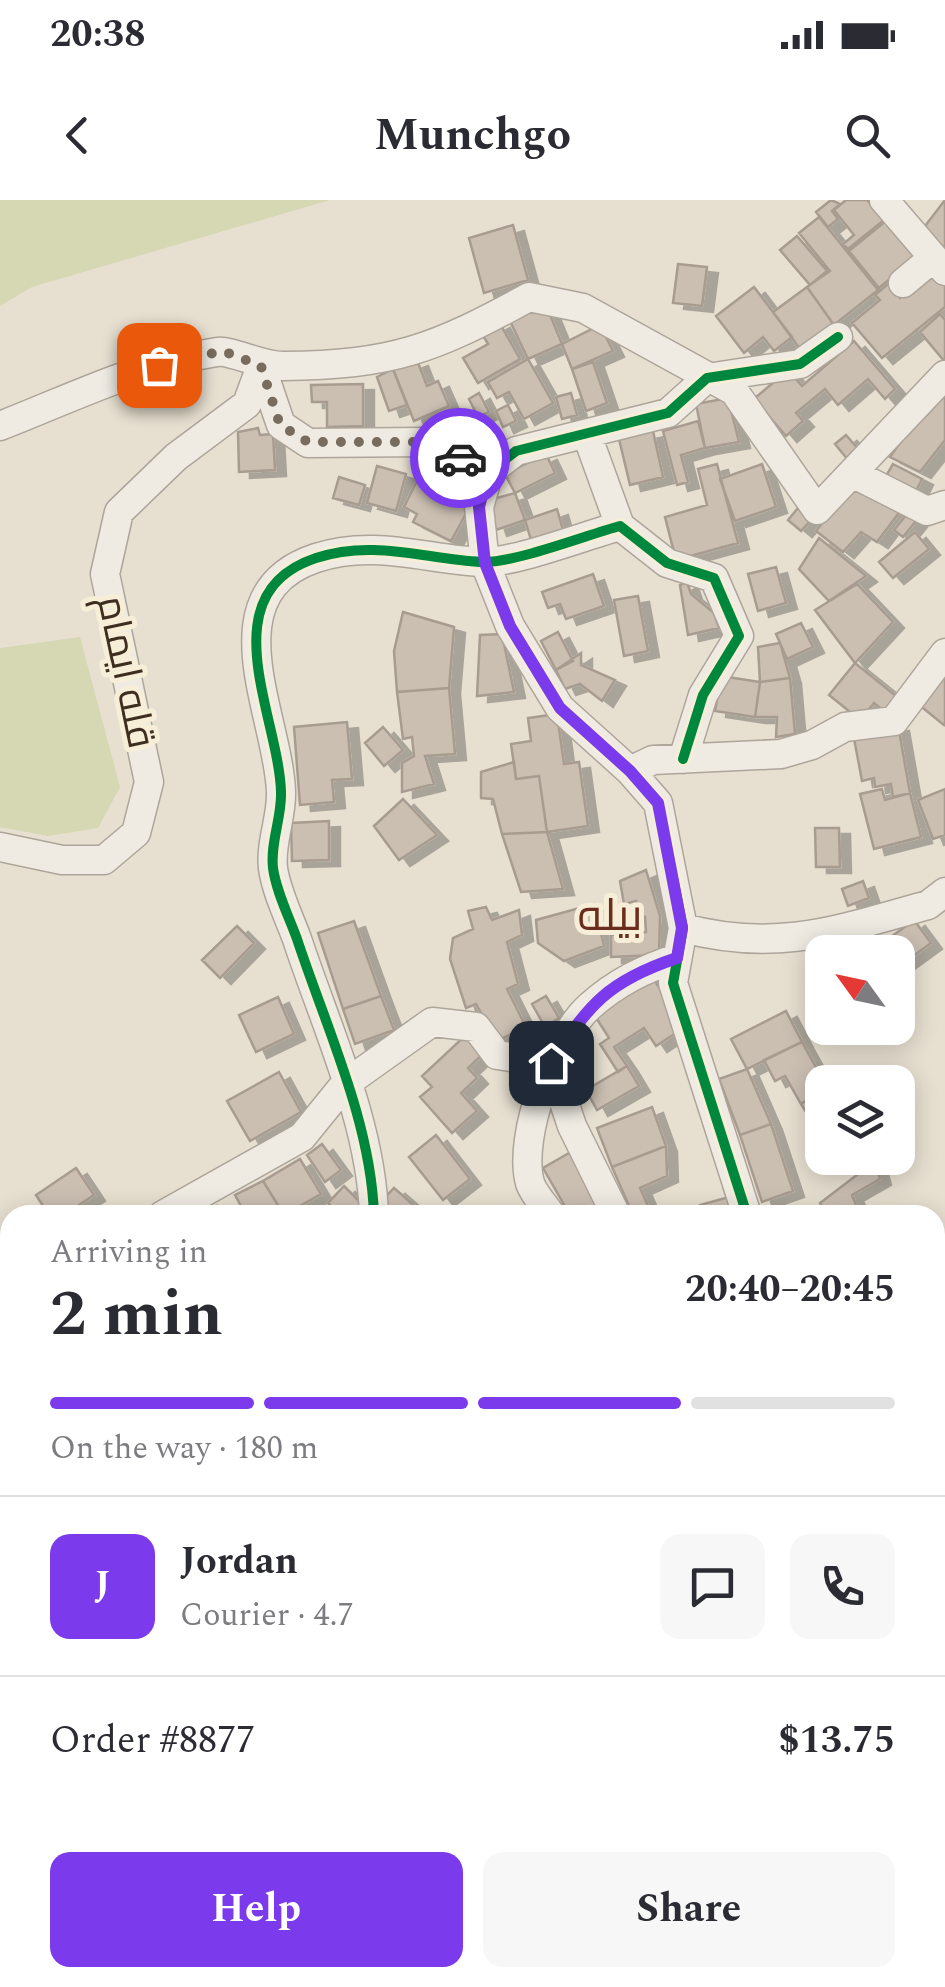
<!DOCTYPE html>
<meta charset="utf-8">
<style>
body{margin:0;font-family:Spectral,Cairo,serif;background:#f7f7f7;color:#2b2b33;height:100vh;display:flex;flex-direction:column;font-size:38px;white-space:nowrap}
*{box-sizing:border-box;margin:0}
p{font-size:32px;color:#7c7c81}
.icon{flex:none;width:55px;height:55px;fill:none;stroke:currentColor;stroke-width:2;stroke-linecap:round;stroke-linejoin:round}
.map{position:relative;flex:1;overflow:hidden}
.drawer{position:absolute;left:0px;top:1005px;width:945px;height:782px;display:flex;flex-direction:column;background:#fff;border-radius:30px 30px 0 0;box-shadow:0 5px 25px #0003}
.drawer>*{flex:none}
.needle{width:65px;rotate:303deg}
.tools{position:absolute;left:805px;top:735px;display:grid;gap:20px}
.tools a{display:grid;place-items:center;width:110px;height:110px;border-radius:20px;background:#fff;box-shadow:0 5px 25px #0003;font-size:50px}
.pin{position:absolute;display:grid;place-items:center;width:85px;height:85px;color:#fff;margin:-42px;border-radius:20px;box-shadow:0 5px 15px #0006}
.courier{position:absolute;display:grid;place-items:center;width:100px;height:100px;margin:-50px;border:8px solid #7c3aed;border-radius:50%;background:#fff;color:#222;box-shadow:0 2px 12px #0007}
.overview em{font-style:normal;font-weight:700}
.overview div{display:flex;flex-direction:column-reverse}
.overview{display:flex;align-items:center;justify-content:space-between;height:170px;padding:0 50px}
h1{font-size:65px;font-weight:700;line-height:75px}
.bar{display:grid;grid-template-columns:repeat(4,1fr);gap:15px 10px;align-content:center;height:120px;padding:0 50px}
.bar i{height:12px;border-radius:8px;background:#e1e1e2}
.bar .current{background:#7c3aed}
.bar p{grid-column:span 4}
.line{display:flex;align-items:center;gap:25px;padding:0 50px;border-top:2px solid #e1e1e2}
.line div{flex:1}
.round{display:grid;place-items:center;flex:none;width:105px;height:105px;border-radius:20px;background:#f7f7f7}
.cta{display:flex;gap:20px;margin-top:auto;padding:20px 50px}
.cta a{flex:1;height:115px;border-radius:20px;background:#7c3aed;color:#fff;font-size:40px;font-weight:700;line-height:115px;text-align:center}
.cta a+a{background:#f7f7f7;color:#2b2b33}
.status{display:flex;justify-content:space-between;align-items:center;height:70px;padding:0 50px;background:#fff;direction:ltr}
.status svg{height:28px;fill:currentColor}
header{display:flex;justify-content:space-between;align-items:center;height:130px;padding:0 50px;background:#fff;font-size:45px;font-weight:700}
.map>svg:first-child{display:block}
</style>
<div class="status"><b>20:38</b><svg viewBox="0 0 49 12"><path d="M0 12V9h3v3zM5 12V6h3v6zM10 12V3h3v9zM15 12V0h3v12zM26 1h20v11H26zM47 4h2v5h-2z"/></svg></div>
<header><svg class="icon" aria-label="back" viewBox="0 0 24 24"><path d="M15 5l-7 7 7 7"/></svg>Munchgo<svg class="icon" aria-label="search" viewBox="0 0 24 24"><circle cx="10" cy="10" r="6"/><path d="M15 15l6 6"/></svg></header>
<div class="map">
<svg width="945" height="1787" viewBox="0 0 945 1787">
<defs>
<filter id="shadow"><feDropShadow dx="11" dy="6" stdDeviation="0" flood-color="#0004"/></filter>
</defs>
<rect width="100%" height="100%" fill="#e7e0d1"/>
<path fill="#d6d7b3" d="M0,0h330l-298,87 -32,19z
M80,437l40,150 -22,41 -50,8 -48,-9v-179z"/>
<path fill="#cbbfb2" stroke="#a89c90" stroke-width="2.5" filter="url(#shadow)" d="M831,0l9,4 -8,7 6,8 -10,8 -12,-15z
M846,0h21l17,20 -36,29 -5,-5 11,-9 -20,-25z
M945,0v48l-23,-18z
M819,17l59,73 -44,35 -27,-38 23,-16 -31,-38z
M887,20l30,36 -38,32 -30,-37z
M513,25l15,55 -44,13 -15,-55z
M797,36l30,35 -17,14 -30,-35z
M678,64l29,3 -5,39 -29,-3z
M935,69l10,13v25l-63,51 -30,-35 28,-23 -5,-5 13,-11 12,14z
M754,87l38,50 -18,14 -11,-14 -19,16 -28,-37z
M807,87l27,38 -34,24 -27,-37z
M546,105l16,39 -34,15 -18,-38z
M940,114l5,6v42l-25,-30z
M499,122l21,37 -42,24 -15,-25 25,-14 -7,-12z
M600,125l13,26 -41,18 -10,-25z
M854,141l41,48 -10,10 -17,-20 -30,26 -13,-16 -29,24 7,8 -17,15 -32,-37 34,-29 14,16z
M528,159l25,44 -29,16 -15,-27 -12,6 -9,-16z
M417,160l10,26 11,-5 11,25 -35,15 -21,-52z
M593,162l14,41 -21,8 -14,-42z
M393,169l14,36 -18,6 -12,-34z
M363,184v42l-36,1v-25h-15l-1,-17z
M945,192v48l-25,32 -30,-15 28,-40z
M479,193l10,19 -11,5 -9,-18z
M571,193l6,22 -15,4 -6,-22z
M728,198l11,44 -34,6 -9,-44z
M508,205l8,16 -13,6 -7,-16z
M698,221l7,27 -24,7 7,27 -11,3 -14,-54z
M480,224l11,19 -11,6 -11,-18z
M258,228l2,7 13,-1 2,36 -36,2 -1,-40z
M653,231l10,46 -33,8 -11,-46z
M846,235l13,15 -11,10 -13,-16z
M546,254l9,19 -40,20 -10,-19z
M717,264l21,79 -62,17 -11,-43 42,-12 -9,-36z
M762,264l14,43 -41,14 -15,-42z
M893,264l29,15 -10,20 -30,-16z
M377,266l29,8 -10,37 -29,-8z
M339,277l26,8 -6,20 -26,-7z
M858,278l46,28 -27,36 -16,-10 -18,20 -27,-21z
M417,281l52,27 -18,33 -38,-19 4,-8 -13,-7z
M515,293l10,27 -29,10 -10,-29z
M798,308l13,12 -10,11 -13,-11z
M557,309l6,21 -32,10 -6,-20z
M907,314l9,7 -13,16 -9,-7z
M915,332l14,17 -36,29 -14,-16z
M819,338l47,38 -37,25 -30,-32z
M776,367l10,36 -28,8 -10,-37z
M593,374l11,32 -38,13 -6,-15 -12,4 -6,-16z
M687,382l4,12 23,19 5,15 -31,7 -8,-50z
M857,384l36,38 -38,41 -40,-53z
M638,396l10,55 -24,5 -10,-56z
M403,412l51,15 -5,61 -52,4 -3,-41z
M801,423l12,24 -26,12 -11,-25z
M558,432l15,29 -17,9 -15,-29z
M502,434l12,58 -37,4 3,-61z
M780,443l10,35 -30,4 -2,-35z
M581,453v12l34,15 -13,21 -22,-17 -15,5 -9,-19z
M945,461v62l-1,2 -31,-25z
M855,463l46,37 -12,15 -15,-12 -14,17 -31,-25z
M721,476l39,6 -5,35 -40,-6z
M790,478l5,56 -19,3 1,-20h-22l5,-35z
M449,488l6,66 -30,2 9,28 -32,8v-29l12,-7 -2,-19 -9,2 -6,-47z
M557,514l7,50 15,-2 9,64 -41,6 -8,-56 -23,3 -5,-35 20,-3 -3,-23z
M347,522l5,57 -20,1 2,22 -34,3 -6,-78z
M898,525l12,68 -17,4 -2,-13 -16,3 -1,-9 -12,3 -9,-48z
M383,527l20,23 -19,16 -19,-23z
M514,562l2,17 23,-3 8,56 -45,2 -9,-35 -12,-1v-26z
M882,589l3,11 25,-7 11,44 -47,12 -14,-55z
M945,589v46l-12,4 -15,-39z
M403,599l34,36 -38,25 -25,-34z
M329,621v39l-37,1 -1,-38z
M815,628h24l1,39h-24z
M547,632l16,57 -42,3 -19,-58z
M646,670l14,46 -1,39 -48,2v-22l35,-3 -1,-15 -9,3v-19l-12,3 -4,-23z
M863,681l6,17 -21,8 -6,-17z
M594,704l10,42 -40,15 -26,-18 -2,-23z
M486,707l6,13 27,-10 3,25 -15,7 11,42 -11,5 19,38 -29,14 -21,-37 -10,4 -16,-49 3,-21 20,-9 -5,-18z
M914,720l17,23 -33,24v-15h-19l-3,-4z
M354,721l27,75 -38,13 -25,-76z
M237,726l17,17 -34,35 -18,-18z
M653,778l32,49 -29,19 -12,-18 -30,19 13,19 -9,6 -18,-28 9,-6 -14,-22z
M381,796l13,34 -39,14 -12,-35z
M546,796l13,22 -14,9 -13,-23z
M278,797l16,37 -38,18 -17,-37z
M786,811l16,31 -55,27 -16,-30z
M468,833l17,19 -17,16 9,10 -16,15 16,18 -25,22 -32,-36 12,-10 -10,-11z
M802,842l22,40 -2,9 -21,13 -16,-28 -10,5 -11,-21z
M627,866l12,20 -42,24 -11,-20z
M747,869l24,55 -31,11 -21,-56z
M279,872l22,40 -51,29 -23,-40z
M822,891v47l-21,-34z
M652,907l14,39 -54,21 -15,-39z
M771,924l22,67 -31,11 -22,-67z
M436,935l34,44 -27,21 -34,-43z
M322,944l19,26 -16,12 -18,-27z
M666,946l1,30 -27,12 12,27h-19l-21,-48z
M576,949l30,62 -9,4h-27l-27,-47z
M300,959l21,35 -37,21 -21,-34z
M875,961l5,18 -28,16 8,20h-34l-6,-12z
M76,968l18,27 -30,20h-15l-13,-20z
M263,981l21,34h-38l-11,-20z
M344,986l18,18 -12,11h-10l-12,-12z
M394,988l31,27h-37l-10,-10z
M736,995l5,20h-38l-3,-10z
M217,1006l4,9h-22z
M6,1285l4,3v42l-10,-8v-29z
M880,1778h3l22,9h-29z"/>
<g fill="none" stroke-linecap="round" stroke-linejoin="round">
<g stroke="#ada599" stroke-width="31">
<path id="minor" d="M884,0l61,71
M903,83l30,-25
M261,166l20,59 27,18 119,-1 62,30
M0,226c72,-28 139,-62 217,-74 15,-2 43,14 66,14 110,-1 151,-17 246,-69l54,11 151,83 83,119 128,-135
M587,235l33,91
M852,273l75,38 18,-6
M630,571l23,-11 128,-6 31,-9 33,-18 49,-6 51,-68
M0,647l62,13h42l32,-27 13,-51 -44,-208 14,-62 57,-55 71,-53 14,-38
M683,728c94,25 155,2 245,-23l17,-13
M163,1015l139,-78 43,-53 87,-62 44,5 21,28 54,8 21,63 44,89
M374,1015c-3,-93 -48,-188 -77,-276 -8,-22 -21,-48 -24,-71 -3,-25 9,-51 8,-76 -2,-75 -73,-198 35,-234 57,-19 109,1 165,4 31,2 105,-27 139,-36l47,37 47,15 25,58 -36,59 -20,64
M551,1015c-6,-9 -18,-22 -21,-32 -13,-47 25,-146 60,-177 27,-24 54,-37 87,-48
M747,1015l-74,-232 10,-55 -25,-125 -28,-32 -70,-63 -50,-82 -25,-63 -6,-56 10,-35 27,-21 152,-38 39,-35 93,-14 38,-27
M0,1122l10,-7
M0,1261l10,-9
M0,1398l10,-3
M0,1471l10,-2"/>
</g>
<use href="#minor" stroke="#efebe3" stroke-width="28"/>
<g stroke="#f7eed8" stroke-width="16">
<path id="cycleway" d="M374,1015c-3,-93 -48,-188 -77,-276 -8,-22 -21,-48 -24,-71 -3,-25 9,-51 8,-76 -2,-75 -73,-198 35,-234 57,-19 109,1 165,4 31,2 105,-27 139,-36l47,37 47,15 25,58 -36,59 -20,64
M747,1015l-74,-232 10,-55 -25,-125 -28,-32 -70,-63 -50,-82 -25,-63 -6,-56 10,-35 27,-21 152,-38 39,-35 93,-14 38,-27"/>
</g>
<use href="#cycleway" stroke="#00873e" stroke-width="10"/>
</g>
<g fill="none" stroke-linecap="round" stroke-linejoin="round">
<path stroke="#786c5e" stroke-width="10" stroke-dasharray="0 18" d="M159,165l64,-14 38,15 19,59 28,17h120l32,16"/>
<path stroke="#7c3aed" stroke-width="12" d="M460,258l28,14 -9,35 6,56 25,63 50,82 70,63 28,32 24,125 -5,30c-69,23 -88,46 -126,105"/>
</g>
<g text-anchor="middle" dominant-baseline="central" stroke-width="10" stroke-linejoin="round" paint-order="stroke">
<g font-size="40" fill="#3d2e20" stroke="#f7eed8">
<text transform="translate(125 472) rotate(78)">قله ایمام</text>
</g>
<g font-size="45" fill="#6b2e1e" stroke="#f7eed8">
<text x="610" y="716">بیله</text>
</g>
</g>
</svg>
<div class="tools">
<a><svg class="needle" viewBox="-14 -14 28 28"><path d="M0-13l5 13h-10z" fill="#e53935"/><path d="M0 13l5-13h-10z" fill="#7c7c81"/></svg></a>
<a><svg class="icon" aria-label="layers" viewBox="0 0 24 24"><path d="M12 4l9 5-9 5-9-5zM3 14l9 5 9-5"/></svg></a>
</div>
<div class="pin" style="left:159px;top:165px;background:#ea580c"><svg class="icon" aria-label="bag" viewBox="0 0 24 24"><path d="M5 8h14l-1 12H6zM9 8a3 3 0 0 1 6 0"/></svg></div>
<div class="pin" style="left:551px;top:863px;background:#1f2937"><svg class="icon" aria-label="home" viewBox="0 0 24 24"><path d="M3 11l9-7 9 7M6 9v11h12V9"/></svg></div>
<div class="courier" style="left:460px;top:258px"><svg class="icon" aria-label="car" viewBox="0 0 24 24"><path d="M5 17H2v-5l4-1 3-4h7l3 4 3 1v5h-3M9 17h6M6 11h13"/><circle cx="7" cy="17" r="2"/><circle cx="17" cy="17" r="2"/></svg></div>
<section class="drawer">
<div class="overview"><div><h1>2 min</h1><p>Arriving in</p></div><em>20:40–20:45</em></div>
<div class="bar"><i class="current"></i><i class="current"></i><i class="current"></i><i></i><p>On the way · 180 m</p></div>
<div class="line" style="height:180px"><b class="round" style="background:#7c3aed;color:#fff">J</b><div><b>Jordan</b><p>Courier · 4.7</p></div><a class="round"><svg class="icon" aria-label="chat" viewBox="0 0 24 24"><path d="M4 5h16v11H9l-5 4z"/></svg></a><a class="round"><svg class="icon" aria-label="phone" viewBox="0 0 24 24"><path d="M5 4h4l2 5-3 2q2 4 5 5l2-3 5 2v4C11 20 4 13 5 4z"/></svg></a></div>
<div class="line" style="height:130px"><div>Order #8877</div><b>$13.75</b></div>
<div class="cta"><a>Help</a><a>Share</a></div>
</section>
</div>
